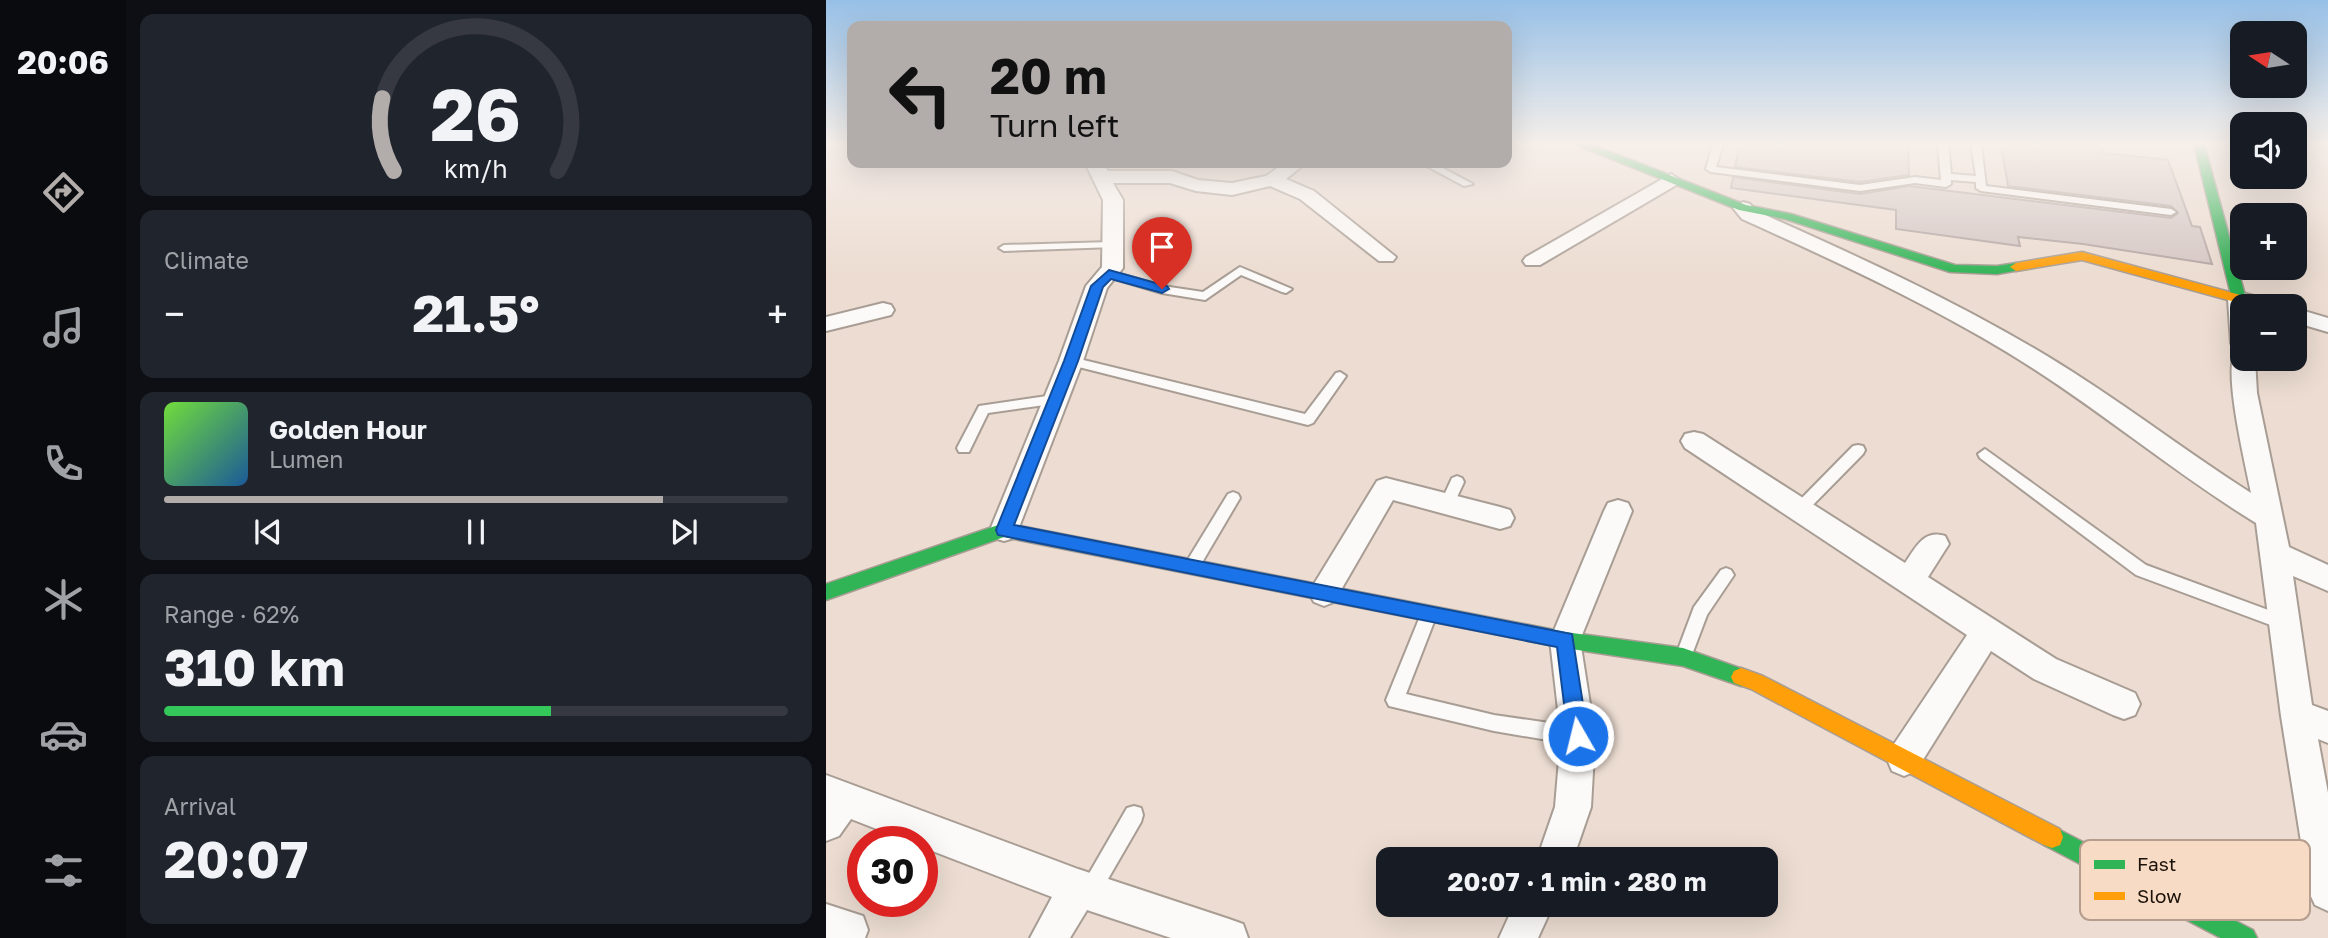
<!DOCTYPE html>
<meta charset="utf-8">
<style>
:root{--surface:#171b24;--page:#20242c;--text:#f1f3f6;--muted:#9ea1a6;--line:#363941;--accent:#b2adab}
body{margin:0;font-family:"Golos Text",sans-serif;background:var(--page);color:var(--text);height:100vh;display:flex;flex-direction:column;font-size:26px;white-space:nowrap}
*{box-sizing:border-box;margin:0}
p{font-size:23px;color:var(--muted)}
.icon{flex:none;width:38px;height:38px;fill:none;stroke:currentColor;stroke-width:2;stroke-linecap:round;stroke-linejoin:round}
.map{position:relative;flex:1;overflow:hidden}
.panel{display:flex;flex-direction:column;gap:14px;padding:14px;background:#0d0f14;width:700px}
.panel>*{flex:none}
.hud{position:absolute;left:21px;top:21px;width:665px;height:147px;border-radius:14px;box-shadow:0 7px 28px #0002;background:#b2adab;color:#111;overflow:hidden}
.needle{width:46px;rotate:282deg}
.tools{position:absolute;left:1404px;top:21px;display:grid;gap:14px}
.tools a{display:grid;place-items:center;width:77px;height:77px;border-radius:14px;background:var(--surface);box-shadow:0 7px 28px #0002;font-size:35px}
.speed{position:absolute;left:21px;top:826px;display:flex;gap:14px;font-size:35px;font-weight:700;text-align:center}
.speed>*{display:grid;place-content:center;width:91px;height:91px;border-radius:50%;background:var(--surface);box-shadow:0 7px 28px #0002;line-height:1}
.speed .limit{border:10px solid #d22;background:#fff;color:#111}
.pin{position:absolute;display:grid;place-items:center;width:60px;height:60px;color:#fff;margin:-72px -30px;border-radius:50% 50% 50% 0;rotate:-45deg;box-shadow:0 0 7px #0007}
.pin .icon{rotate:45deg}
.me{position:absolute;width:77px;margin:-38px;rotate:352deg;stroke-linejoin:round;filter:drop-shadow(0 0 5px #0008)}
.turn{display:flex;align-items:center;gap:24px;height:147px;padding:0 28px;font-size:32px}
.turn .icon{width:91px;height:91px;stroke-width:2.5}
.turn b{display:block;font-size:49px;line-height:60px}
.big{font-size:52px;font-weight:700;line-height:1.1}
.panel .card{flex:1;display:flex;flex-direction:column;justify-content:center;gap:10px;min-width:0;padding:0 24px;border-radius:14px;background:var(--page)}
.panel .dial{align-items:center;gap:0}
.dial svg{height:182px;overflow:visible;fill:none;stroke:var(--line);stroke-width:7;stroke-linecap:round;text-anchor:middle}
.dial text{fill:var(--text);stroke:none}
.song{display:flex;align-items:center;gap:21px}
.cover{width:84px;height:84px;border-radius:10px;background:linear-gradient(135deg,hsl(100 70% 55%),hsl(210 70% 35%))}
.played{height:7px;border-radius:4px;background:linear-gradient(90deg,var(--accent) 80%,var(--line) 80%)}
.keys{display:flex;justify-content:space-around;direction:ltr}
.heat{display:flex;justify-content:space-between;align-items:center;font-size:38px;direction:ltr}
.charge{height:10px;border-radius:5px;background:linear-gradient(90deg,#34c759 62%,var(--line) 0)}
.trip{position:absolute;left:550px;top:847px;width:402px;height:70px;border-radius:14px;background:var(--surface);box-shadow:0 7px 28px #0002;font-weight:700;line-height:70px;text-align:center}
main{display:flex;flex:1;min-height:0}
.dock{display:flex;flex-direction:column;width:126px;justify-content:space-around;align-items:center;background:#090b0e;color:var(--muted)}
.dock .icon{width:49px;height:49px}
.dock .active{color:var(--accent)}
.dock b{font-size:32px;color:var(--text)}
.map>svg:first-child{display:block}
.building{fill:#d4c6c4;stroke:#b2a4a1;stroke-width:2}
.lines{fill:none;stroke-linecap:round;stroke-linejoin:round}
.lane-casing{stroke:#a89d94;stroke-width:4}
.street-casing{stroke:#a89d94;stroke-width:4}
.fast-casing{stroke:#a89d94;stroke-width:3}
.slow-casing{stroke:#a89d94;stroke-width:3}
.lane{fill:#fcfaf8;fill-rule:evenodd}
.street{fill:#fcfaf8;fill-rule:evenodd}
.fast{fill:#30b455;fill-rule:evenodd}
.slow{fill:#ff9f0a;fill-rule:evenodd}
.route{fill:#1a73e8;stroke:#114b97;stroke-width:2}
.key{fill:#f8dbc5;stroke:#b59e8d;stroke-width:2}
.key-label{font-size:19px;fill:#1a1109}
</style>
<main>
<nav class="dock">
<b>20:06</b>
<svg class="icon active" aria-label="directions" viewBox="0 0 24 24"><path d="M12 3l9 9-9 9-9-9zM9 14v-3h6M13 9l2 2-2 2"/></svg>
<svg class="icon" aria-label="music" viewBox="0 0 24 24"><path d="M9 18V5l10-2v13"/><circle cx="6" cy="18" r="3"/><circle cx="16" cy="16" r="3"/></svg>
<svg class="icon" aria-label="phone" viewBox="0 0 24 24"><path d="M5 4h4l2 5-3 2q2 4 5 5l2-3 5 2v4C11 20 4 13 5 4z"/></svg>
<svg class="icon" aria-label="climate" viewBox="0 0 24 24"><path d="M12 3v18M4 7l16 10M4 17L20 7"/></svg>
<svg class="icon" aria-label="car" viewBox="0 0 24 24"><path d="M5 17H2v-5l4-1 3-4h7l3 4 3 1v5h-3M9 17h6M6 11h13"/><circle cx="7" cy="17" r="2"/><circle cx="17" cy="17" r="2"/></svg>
<svg class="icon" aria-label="filters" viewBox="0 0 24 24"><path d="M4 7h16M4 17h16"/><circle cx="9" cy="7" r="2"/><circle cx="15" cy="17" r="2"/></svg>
</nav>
<section class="panel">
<div class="card dial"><svg viewBox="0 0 100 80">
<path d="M14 69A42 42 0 1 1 86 69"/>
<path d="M14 69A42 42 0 0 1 9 37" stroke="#b2adab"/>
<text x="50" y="56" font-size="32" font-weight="700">26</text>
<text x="50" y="72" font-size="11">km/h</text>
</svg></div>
<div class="card"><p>Climate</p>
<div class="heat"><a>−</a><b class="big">21.5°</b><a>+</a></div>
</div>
<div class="card">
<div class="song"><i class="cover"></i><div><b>Golden Hour</b><p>Lumen</p></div></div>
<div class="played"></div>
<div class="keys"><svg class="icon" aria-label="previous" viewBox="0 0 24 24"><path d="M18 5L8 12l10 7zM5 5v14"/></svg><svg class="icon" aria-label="pause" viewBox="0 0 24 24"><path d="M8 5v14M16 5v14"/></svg><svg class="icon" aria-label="next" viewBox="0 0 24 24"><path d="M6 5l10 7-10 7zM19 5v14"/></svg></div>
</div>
<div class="card"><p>Range · 62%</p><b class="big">310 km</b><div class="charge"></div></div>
<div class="card"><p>Arrival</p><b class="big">20:07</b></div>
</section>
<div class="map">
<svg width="1502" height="938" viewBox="0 0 1502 938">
<rect width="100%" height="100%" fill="#ecdcd1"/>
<g class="building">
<polygon points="914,144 1082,144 1083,175 1034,182 909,167"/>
<polygon points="1175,144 1275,144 1278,153 1342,160 1366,226 1374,227 1386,264 1257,244 1192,237 1194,246 1070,229 1070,210 905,188 907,177 1034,194 1083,186 1345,218 1352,213 1345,206 1182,186"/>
</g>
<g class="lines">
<defs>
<g id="lane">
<polygon points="887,144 897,144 890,167 1034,185 1089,177 1115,180 1112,144 1122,144 1125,174 1150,176 1145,144 1155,144 1160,186 1345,209 1350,212 1345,215 1155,191 1150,188 1150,182 1125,180 1125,184 1120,187 1089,183 1034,191 885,172 880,169"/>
<polygon points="595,163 607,163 647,184 638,186"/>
<polygon points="285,242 289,243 289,247 178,251 173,248 178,245"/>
<polygon points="414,267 466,289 460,293 456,292 415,275 379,300 336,293 279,276 277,274 283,271 337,286 377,292"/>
<polygon points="245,357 479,414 510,373 514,372 520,376 487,423 482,425 241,364 239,361 241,358"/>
<polygon points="228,395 235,400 233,403 162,413 143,452 133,452 131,448 153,406"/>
<polygon points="1032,445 1037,446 1039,450 1037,454 978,514 968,514 966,510 968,506 1027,446"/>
<polygon points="1159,449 1320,565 1464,618 1466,623 1464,628 1458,630 1310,575 1154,458 1152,454"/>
<polygon points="631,476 636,478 638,482 626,508 616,508 614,504 626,478"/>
<polygon points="407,492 412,494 414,498 371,571 366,572 361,571 358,566 361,561 402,494"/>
<polygon points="900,568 905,570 908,575 881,615 864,660 858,663 852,660 850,655 868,607 895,570"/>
<polygon points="603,607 609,609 611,614 580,694 668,715 751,727 757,730 760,736 757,742 751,745 668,731 563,706 560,700 595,614 597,609"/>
<polygon points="308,806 315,808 317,815 315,822 271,898 264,901 257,898 254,891 257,884 301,808"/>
</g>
<g id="street">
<polygon points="259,163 277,163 282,171 346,171 372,180 406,183 440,176 459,163 480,163 460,179 488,191 570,257 567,261 553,261 474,199 444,186 406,195 370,191 344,183 287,183 297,200 297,268 281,288 257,361 192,530 188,538 178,541 168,538 164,530 233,361 260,286 276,267 277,200"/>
<polygon points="845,174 854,180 852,184 714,265 700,265 697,261 700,257"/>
<path d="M917 202 924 204 930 211C1029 255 1128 300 1221 356 1291 398 1356 449 1425 493 1420 467 1397 372 1409 353L1416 351V359H1429L1431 393 1463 547 1502 565V591L1467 576 1486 705 1502 711V743L1492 739 1502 793V911L1489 905 1483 892 1455 716 1430 523C1353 476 1284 418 1208 369 1116 310 1016 264 916 219L907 208Z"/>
<polygon points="1413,292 1446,301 1449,306 1416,306 1416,351 1408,348 1405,343 1402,299 1405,294"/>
<polygon points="57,303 65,305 68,310 65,315 0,331 0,317"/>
<polygon points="1468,308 1502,318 1502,332 1468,322"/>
<path d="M868 432 877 434 1079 563C1090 547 1098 529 1119 536L1123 544 1102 577 1230 659 1309 693 1314 704 1309 715 1298 719 1287 715 1208 679 1165 651 1090 771 1078 776 1066 771 1061 759 1066 747 1141 635 859 448 855 441 859 434Z"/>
<polygon points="560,478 674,507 684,510 688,518 684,526 674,529 567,500 508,602 498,606 488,602 483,593 488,584 551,481"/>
<polygon points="792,500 802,503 806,511 754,640 769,736 765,807 747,859 711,859 729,807 735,736 724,640 778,511 782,503"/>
<polygon points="0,775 252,869 403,919 417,924 422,938 345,938 261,910 244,938 204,938 226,897 96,847 96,842 84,842 25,819 13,836 0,841"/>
<polygon points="0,904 37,916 42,930 39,938 0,938"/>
<polygon points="688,905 727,905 712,938 673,938"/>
</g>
<g id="fast">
<polygon points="748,144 764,144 920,205 965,214 1129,265 1171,266 1190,263 1196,267 1194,270 1171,274 1124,272 959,219 913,210"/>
<polygon points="1368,144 1378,144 1420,299 1418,302 1408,302 1406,299"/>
<polygon points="178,523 739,632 857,648 922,671 925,677 922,683 915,686 857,666 739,648 178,537 0,600 0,584"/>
<polygon points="1226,826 1427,930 1431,938 1395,938 1218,845 1215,837 1218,829"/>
</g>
<g id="slow">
<polygon points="1256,252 1418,296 1420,299 1413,303 1256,260 1190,271 1184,267 1190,263"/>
<polygon points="915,668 937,676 1234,829 1237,837 1234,845 1226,848 1218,845 925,689 908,683 905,677 908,671"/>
</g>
</defs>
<use href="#lane" class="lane-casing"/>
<use href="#street" class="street-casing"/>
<use href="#fast" class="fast-casing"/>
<use href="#slow" class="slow-casing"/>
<use href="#lane" class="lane"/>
<use href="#street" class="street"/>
<use href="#fast" class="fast"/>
<use href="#slow" class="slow"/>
</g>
<linearGradient id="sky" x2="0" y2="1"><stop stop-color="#97c0e7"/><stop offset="0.52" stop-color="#f6efea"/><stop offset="1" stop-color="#f6efea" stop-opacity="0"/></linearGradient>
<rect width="1502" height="276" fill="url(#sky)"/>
<polygon class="route" points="283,270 341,286 343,289 336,293 285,279 277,287 252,361 188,525 746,634 762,736 759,743 752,746 745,743 742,736 731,647 172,535 170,530 238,361 265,286"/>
<rect x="1254" y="840" width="230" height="80" rx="10" class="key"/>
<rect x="1268" y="860" width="31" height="9" fill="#30b455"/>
<rect x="1268" y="892" width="31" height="8" fill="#ff9f0a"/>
<g class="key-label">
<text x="1311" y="871">Fast</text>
<text x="1311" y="903">Slow</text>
</g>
</svg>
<div class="tools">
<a><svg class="needle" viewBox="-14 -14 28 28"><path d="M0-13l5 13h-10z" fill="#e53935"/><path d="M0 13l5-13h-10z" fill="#9ea1a6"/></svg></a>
<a><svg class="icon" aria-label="sound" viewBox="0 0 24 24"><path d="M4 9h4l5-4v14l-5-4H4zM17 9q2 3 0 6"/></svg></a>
<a>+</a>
<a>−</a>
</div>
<div class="speed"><div class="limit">30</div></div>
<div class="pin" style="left:336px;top:289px;background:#d93025"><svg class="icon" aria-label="arrive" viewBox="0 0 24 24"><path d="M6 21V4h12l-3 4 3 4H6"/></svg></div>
<svg class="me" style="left:752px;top:736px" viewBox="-20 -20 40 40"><circle r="17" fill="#1a73e8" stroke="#fff" stroke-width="3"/><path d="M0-11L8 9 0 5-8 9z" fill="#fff"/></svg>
<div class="trip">20:07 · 1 min · 280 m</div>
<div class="hud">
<div class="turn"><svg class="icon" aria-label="left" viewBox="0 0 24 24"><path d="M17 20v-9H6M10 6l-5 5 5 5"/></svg><div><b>20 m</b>Turn left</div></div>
</div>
</div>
</main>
